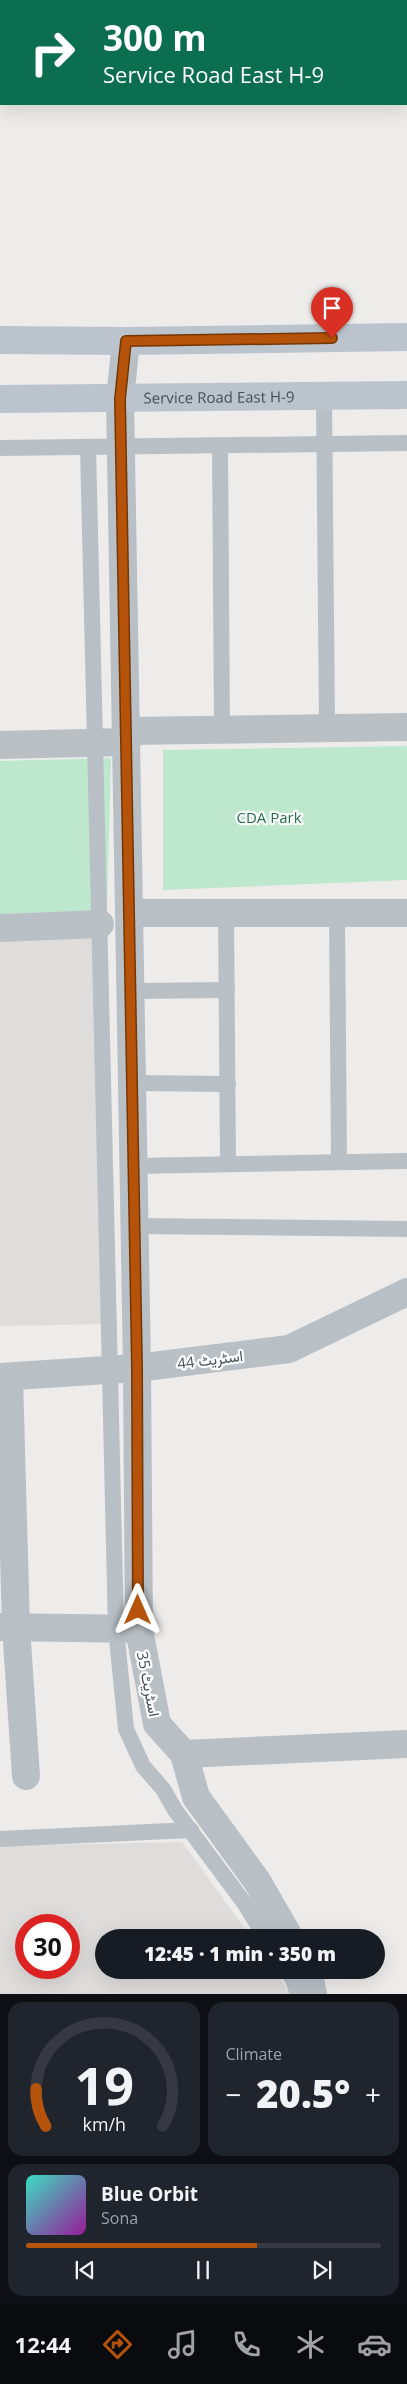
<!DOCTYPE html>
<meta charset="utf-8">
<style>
:root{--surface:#171b24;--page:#20242c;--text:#f1f3f6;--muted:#9ea1a6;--line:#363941;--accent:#b45309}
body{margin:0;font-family:"Open Sans",Vazirmatn,sans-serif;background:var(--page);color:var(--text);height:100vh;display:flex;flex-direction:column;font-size:19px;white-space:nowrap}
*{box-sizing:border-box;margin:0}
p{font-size:16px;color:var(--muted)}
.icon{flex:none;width:28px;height:28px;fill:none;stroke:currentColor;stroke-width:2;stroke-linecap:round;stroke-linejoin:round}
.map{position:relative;height:1994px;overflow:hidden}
.side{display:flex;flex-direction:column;gap:8px;padding:8px;background:#0d0f14;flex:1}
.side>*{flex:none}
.top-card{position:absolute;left:0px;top:0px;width:408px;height:105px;box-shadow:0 5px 20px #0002;background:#0b6e4f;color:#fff;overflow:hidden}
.speed{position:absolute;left:15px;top:1914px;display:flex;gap:10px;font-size:25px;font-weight:700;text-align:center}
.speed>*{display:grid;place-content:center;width:65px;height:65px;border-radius:50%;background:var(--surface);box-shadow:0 5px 20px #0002;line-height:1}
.speed .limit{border:8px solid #d22;background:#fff;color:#111}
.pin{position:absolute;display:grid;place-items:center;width:42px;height:42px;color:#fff;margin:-51px -21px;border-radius:50% 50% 50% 0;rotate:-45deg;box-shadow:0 0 5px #0007}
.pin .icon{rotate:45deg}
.me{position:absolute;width:55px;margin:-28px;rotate:0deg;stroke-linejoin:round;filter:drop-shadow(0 0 4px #0008)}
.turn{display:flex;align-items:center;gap:18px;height:105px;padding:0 20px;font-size:22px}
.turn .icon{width:65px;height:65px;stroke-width:2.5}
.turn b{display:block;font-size:35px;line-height:42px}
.big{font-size:38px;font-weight:800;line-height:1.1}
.side .widget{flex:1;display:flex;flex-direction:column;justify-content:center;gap:8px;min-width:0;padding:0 18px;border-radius:15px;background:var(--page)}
.side .dial{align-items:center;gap:0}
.dial svg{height:130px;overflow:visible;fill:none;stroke:var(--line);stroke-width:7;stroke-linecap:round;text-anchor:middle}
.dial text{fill:var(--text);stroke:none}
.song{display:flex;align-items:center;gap:15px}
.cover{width:60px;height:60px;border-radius:8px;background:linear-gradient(135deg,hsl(170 70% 55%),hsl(300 70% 35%))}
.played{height:5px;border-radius:2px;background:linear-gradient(90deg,var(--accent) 65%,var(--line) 65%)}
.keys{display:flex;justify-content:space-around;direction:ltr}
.heat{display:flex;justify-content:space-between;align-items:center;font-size:28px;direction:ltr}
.side .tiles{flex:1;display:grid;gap:8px;grid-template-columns:1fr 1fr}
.widget:last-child{grid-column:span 2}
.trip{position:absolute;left:95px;top:1929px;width:290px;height:50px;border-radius:25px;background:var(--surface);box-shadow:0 5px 20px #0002;font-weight:800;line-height:50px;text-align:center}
.menu{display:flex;height:80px;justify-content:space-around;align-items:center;background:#090b0e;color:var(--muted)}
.menu .icon{width:35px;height:35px}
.menu .current{color:var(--accent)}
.menu b{font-size:22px;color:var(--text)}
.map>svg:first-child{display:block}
.education{fill:#dfdcdc;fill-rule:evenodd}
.green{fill:#bde8cd}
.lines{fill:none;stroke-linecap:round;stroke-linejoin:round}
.lane{stroke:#b8c0c6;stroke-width:16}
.street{stroke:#b8c0c6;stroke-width:28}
.secondary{stroke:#bbc4cd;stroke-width:28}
.route-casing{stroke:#753606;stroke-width:12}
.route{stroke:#b45309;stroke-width:9}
.labels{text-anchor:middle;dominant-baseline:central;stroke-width:4.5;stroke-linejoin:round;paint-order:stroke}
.street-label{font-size:15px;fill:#464f56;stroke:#fff}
.park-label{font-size:15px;fill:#206e46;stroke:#fff}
</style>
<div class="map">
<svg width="407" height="1994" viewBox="0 0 407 1994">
<rect width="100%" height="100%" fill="#eeebeb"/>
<g class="education">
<polygon points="98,934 105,1324 0,1326 0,936"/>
<path d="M182 1842 251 1937 104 1938V1970H275L290 1994H0V1846ZM26 1925H69V1968H26Z"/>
</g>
<g class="green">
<polygon points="407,746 407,880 163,890 163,750"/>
<polygon points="111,758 107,910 0,914 0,761"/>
</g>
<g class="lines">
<g class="lane">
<polyline points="406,31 407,31"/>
<polyline points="0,41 1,41"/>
<polyline points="324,396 327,728"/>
<polyline points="220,446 222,729"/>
<polyline points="88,447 116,1629 126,1729 143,1766 163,1789 175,1810 245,1904 266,1938"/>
<polyline points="0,448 407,443"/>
<polyline points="226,913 228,1164"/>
<polyline points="337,913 339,1162"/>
<polyline points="131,991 227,990"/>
<polyline points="132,1083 228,1084"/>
<polyline points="134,1166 407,1161"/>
<polyline points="134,1226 407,1229"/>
<polyline points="0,1839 191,1830"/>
<polyline points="287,1970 293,1980 298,1994"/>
</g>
<g class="street">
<polyline points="126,341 120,399 137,1368 139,1629 157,1724 184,1754 196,1797 257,1881 290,1938"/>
<polyline points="126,731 407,727"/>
<polyline points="0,745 127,742"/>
<polyline points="129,913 407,913"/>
<polyline points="0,928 100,924"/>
<polyline points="0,1377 137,1368 289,1349 407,1292"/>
<polyline points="9,1377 16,1627 26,1776"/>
<polyline points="0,1627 139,1629"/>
<polyline points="184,1754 407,1744"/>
<polyline points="308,1970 313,1994"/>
</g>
<g class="secondary">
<polyline points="0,340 126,341 407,337"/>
<path id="s1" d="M0 399 407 395"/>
</g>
</g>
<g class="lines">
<defs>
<polyline id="route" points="138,1610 137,1368 120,399 126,341 332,338"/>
</defs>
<use href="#route" class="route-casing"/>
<use href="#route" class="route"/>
</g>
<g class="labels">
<g class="street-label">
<text stroke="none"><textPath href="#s1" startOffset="219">Service Road East H-9</textPath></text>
<text transform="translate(210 1359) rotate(-7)">اسٹریٹ 44</text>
<text transform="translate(149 1684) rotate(79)">اسٹریٹ 35</text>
</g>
<g class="park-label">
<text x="269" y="817">CDA Park</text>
</g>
</g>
</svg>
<div class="speed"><div class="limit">30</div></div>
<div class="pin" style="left:332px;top:338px;background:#d93025"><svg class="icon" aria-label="arrive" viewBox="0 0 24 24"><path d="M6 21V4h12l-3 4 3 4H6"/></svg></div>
<svg class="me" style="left:138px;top:1610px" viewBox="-20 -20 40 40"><path d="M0-17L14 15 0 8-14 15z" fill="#b45309" stroke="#fff" stroke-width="4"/></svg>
<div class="trip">12:45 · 1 min · 350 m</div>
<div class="top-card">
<div class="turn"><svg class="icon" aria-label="right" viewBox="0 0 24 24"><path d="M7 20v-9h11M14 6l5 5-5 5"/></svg><div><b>300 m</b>Service Road East H-9</div></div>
</div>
</div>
<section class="side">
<div class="tiles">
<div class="widget dial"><svg viewBox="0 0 100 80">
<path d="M14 69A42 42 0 1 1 86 69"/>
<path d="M14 69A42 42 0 0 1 8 46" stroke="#b45309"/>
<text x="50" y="56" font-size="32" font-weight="700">19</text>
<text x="50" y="72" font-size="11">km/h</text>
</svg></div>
<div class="widget"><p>Climate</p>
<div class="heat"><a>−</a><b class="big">20.5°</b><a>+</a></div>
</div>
<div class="widget">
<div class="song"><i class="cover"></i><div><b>Blue Orbit</b><p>Sona</p></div></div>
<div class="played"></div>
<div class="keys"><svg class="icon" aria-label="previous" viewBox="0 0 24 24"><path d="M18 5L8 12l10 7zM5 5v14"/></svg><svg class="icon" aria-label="pause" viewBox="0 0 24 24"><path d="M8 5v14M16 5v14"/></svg><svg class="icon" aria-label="next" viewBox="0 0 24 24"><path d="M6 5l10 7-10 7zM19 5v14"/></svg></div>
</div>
</div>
</section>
<nav class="menu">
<b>12:44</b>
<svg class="icon current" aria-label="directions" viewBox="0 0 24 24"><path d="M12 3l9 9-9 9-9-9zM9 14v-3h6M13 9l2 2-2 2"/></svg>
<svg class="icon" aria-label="music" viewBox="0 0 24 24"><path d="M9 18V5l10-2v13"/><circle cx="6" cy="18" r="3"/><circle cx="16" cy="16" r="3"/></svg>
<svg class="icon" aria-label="phone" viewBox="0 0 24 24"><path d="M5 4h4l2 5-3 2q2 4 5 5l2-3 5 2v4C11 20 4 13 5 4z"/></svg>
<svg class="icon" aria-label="climate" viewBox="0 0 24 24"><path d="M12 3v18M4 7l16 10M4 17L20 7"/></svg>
<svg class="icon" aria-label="car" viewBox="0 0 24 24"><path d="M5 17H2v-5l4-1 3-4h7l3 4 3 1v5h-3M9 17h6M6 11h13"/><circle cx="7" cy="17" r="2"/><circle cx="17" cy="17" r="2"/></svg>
</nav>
